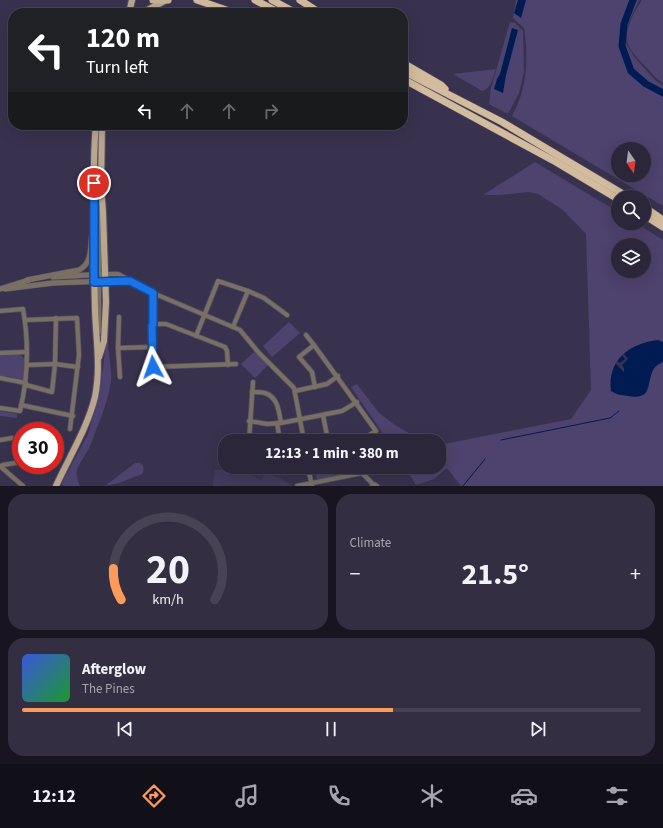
<!DOCTYPE html>
<meta charset="utf-8">
<style>
:root{--surface:#2b263a;--page:#332e42;--text:#f1f3f6;--muted:#a6a5af;--line:#474354;--accent:#ff9b5a}
body{margin:0;font-family:"Source Sans 3",sans-serif;background:var(--page);color:var(--text);height:100vh;display:flex;flex-direction:column;font-size:15px;white-space:nowrap}
*{box-sizing:border-box;margin:0}
p{font-size:13px;color:var(--muted)}
.icon{flex:none;width:22px;height:22px;fill:none;stroke:currentColor;stroke-width:2;stroke-linecap:round;stroke-linejoin:round}
.map{position:relative;height:486px;overflow:hidden}
.details{display:flex;flex-direction:column;gap:8px;padding:8px;background:#181520;flex:1}
.details>*{flex:none}
.top-card{position:absolute;left:8px;top:8px;width:400px;height:122px;border-radius:16px;box-shadow:0 4px 16px #0002,0 0 0 1px var(--line);background:#202124;color:#fff;overflow:hidden}
.needle{width:26px;rotate:166deg}
.fabs{position:absolute;left:611px;top:142px;display:grid;gap:8px}
.fabs a{display:grid;place-items:center;width:40px;height:40px;border-radius:50%;background:var(--surface);box-shadow:0 4px 16px #0002,0 0 0 1px var(--line);font-size:20px}
.speed{position:absolute;left:12px;top:422px;display:flex;gap:8px;font-size:20px;font-weight:700;text-align:center}
.speed>*{display:grid;place-content:center;width:52px;height:52px;border-radius:50%;background:var(--surface);box-shadow:0 4px 16px #0002,0 0 0 1px var(--line);line-height:1}
.speed .limit{border:6px solid #d22;background:#fff;color:#111}
.pin{position:absolute;display:grid;place-items:center;width:34px;height:34px;color:#fff;margin:-17px;border:2px solid #fff;border-radius:50%;box-shadow:0 1px 4px #0007}
.me{position:absolute;width:44px;margin:-22px;rotate:356deg;stroke-linejoin:round;filter:drop-shadow(0 0 3px #0008)}
.turn{display:flex;align-items:center;gap:14px;height:84px;padding:0 12px;font-size:18px}
.turn .icon{width:52px;height:52px;stroke-width:2.5}
.turn b{display:block;font-size:28px;line-height:34px}
.lanes{display:flex;align-items:center;height:38px;padding:0 12px;background:#0003;justify-content:center;gap:20px;direction:ltr}
.lanes .off{opacity:.35}
.big{font-size:30px;font-weight:700;line-height:1.1}
.details .tile{flex:1;display:flex;flex-direction:column;justify-content:center;gap:6px;min-width:0;padding:0 14px;border-radius:16px;background:var(--page)}
.details .dial{align-items:center;gap:0}
.dial svg{height:104px;overflow:visible;fill:none;stroke:var(--line);stroke-width:7;stroke-linecap:round;text-anchor:middle}
.dial text{fill:var(--text);stroke:none}
.song{display:flex;align-items:center;gap:12px}
.cover{width:48px;height:48px;border-radius:6px;background:linear-gradient(135deg,hsl(230 70% 55%),hsl(130 70% 35%))}
.played{height:4px;border-radius:2px;background:linear-gradient(90deg,var(--accent) 60%,var(--line) 60%)}
.keys{display:flex;justify-content:space-around;direction:ltr}
.heat{display:flex;justify-content:space-between;align-items:center;font-size:22px;direction:ltr}
.details .tiles{flex:1;display:grid;gap:8px;grid-template-columns:1fr 1fr}
.tile:last-child{grid-column:span 2}
.trip{position:absolute;left:218px;top:434px;width:228px;height:40px;border-radius:16px;background:var(--surface);box-shadow:0 4px 16px #0002,0 0 0 1px var(--line);font-weight:700;line-height:40px;text-align:center}
.dock{display:flex;height:64px;justify-content:space-around;align-items:center;background:#110f17;color:var(--muted)}
.dock .icon{width:28px;height:28px}
.dock .current{color:var(--accent)}
.dock b{font-size:18px;color:var(--text)}
.map>svg:first-child{display:block}
.built{fill:#433a5c}
.green{fill:#4e426e;fill-rule:evenodd}
.water{fill:#001b52}
.pier{fill:#39324e}
.lines{fill:none;stroke-linecap:round;stroke-linejoin:round}
.stream{stroke:#001b52;stroke-width:1}
.river{stroke:#001b52;stroke-width:7}
.minor-casing{stroke:#57516a;stroke-width:5.5}
.tertiary-casing{stroke:#57516a;stroke-width:6}
.primary-casing{stroke:#57516a;stroke-width:8}
.trunk-casing{stroke:#57516a;stroke-width:8}
.motorway-casing{stroke:#57516a;stroke-width:8}
.minor{stroke:#797063;stroke-width:4}
.tertiary{stroke:#797063;stroke-width:5}
.primary{stroke:#b9a78d;stroke-width:6}
.trunk{stroke:#c6b295;stroke-width:7}
.motorway{stroke:#d3bc9d;stroke-width:7}
.route-casing{stroke:#114b97;stroke-width:10}
.route{stroke:#1a73e8;stroke-width:7}
</style>
<div class="map">
<svg width="663" height="486" viewBox="0 0 663 486">
<rect width="100%" height="100%" fill="#39324e"/>
<polygon class="built" points="215,470 240,470 261,480 267,472 292,485 292,486 213,486"/>
<g class="green">
<path d="M516 0H639L626 28V44L635 58 656 81 663 85V206L512 116C527 90 529 58 524 28L513 18ZM618 149H644V175H618Z"/>
<path d="M642 0H663V83C656 79 651 72 645 66 639 60 630 51 628 44 623 30 635 11 642 0Z"/>
<polygon points="510,22 515,23 523,31 524,72 519,93 508,114 489,104 491,88"/>
<path d="M496 69C493 77 491 89 482 91L453 74Z"/>
<path d="M535 162 618 212V223H636L663 240V486H461L447 468 434 479 416 485 405 467H439V459H442L446 465 439 445 571 419 591 390 586 234 563 210 538 194 528 192 500 195H483ZM618 245H644V271H618Z"/>
<polygon points="289,322 300,333 272,357 263,346"/>
<path d="M107 336C108 349 112 370 111 382 108 400 101 419 94 435 92 442 89 449 85 455 78 467 73 471 80 486H63L62 484 64 479 88 434 99 398Z"/>
<polygon points="255,351 268,365 255,378 241,364"/>
<path d="M19 354C28 358 25 371 25 379L22 380 6 376 5 378 0 377V355Z"/>
<polygon points="357,384 379,413 395,425 423,441 388,441 351,387"/>
<polygon points="0,411 17,414 17,418 0,416"/>
<path d="M135 463H140C144 466 145 469 142 474L119 483 105 486Z"/>
<polygon points="318,467 380,467 317,480 314,468"/>
</g>
<g class="water">
<polygon points="518,0 526,0 521,18 514,13"/>
<polygon points="512,28 518,30 506,75 503,93 494,89 497,79 500,74"/>
<path d="M658 340 663 342V362C659 364 655 366 653 370 646 385 653 400 628 396 621 395 617 395 611 391 607 360 630 343 658 340Z"/>
</g>
<polygon class="pier" points="624,354 628,359 622,365 624,368 624,372 615,363 617,361 620,363 625,359 622,355"/>
<g class="lines">
<g class="stream">
<polyline points="501,440 605,419 610,418 619,411"/>
<polyline points="463,486 485,459"/>
</g>
<polyline class="river" points="633,0 624,24 622,46 631,71 646,84 663,93"/>
<defs>
<g id="minor">
<polyline points="106,274 118,274 153,293 240,330 259,353 294,388 304,441"/>
<polyline points="106,281 127,281"/>
<polyline points="248,291 264,298 287,315"/>
<path d="M0 311 23 309C29 343 28 378 20 411L0 408"/>
<polyline points="119,317 118,348 120,377"/>
<polyline points="56,318 55,364 78,367"/>
<polyline points="25,320 77,318 79,355 70,429"/>
<polyline points="153,324 166,324 225,347 227,351 228,365"/>
<polyline points="99,332 99,284 101,279"/>
<polyline points="306,335 314,345"/>
<polyline points="196,336 218,281 248,291 233,327"/>
<polyline points="118,348 152,347"/>
<polyline points="0,353 26,352"/>
<polyline points="153,367 236,364"/>
<polyline points="153,375 152,326 153,324 153,293"/>
<polyline points="0,378 26,383"/>
<polyline points="26,385 52,392 55,364 27,365"/>
<polyline points="315,387 312,372 299,357 314,345 376,431 366,437 342,441"/>
<polyline points="295,391 327,384 338,376"/>
<path d="M252 392C256 392 261 392 265 393 278 397 279 412 281 423"/>
<polyline points="21,405 73,416"/>
<polyline points="323,415 328,441"/>
<polyline points="249,421 267,424 281,423 342,411 357,402"/>
<polyline points="277,423 280,441"/>
<polyline points="0,440 12,438"/>
<polyline points="249,441 253,382"/>
<polyline points="0,466 23,486"/>
<polyline points="1,467 3,465 21,462"/>
<polyline points="250,467 302,468 308,467"/>
<polyline points="308,467 312,486"/>
<polyline points="297,486 362,473 371,482"/>
<polyline points="372,486 374,484 377,486"/>
</g>
<g id="tertiary">
<polyline points="53,277 106,274"/>
<polyline points="99,277 100,211"/>
<path d="M27 280 79 270C93 263 90 246 92 233"/>
<polyline points="0,289 29,280"/>
<polyline points="5,289 53,283 106,281"/>
</g>
<g id="primary">
<polyline points="129,13 132,0"/>
<polyline points="142,13 166,0"/>
<polyline points="99,357 104,341 106,302 103,212 101,186 102,125"/>
<path d="M56 486C69 457 87 429 95 397 101 367 96 340 95 310 94 277 94 243 94 210 94 182 93 153 96 125"/>
</g>
<polyline id="trunk" points="153,0 168,0"/>
<g id="motorway">
<polyline points="197,0 235,13"/>
<polyline points="255,0 280,13"/>
<polyline points="272,0 296,13"/>
<polyline points="300,0 320,13"/>
<polyline points="403,63 441,85 445,89"/>
<polyline points="403,71 502,122 628,197"/>
<polyline points="403,79 556,162 618,199"/>
<polyline points="644,207 663,220"/>
<polyline points="644,215 663,227"/>
</g>
</defs>
<use href="#minor" class="minor-casing"/>
<use href="#tertiary" class="tertiary-casing"/>
<use href="#primary" class="primary-casing"/>
<use href="#trunk" class="trunk-casing"/>
<use href="#motorway" class="motorway-casing"/>
<use href="#minor" class="minor"/>
<use href="#tertiary" class="tertiary"/>
<use href="#primary" class="primary"/>
<use href="#trunk" class="trunk"/>
<use href="#motorway" class="motorway"/>
</g>
<g class="lines">
<defs>
<polyline id="route" points="94,183 94,282 130,281 153,293 153,324 152,326 153,367"/>
</defs>
<use href="#route" class="route-casing"/>
<use href="#route" class="route"/>
</g>
</svg>
<div class="fabs">
<a><svg class="needle" viewBox="-14 -14 28 28"><path d="M0-13l5 13h-10z" fill="#e53935"/><path d="M0 13l5-13h-10z" fill="#a6a5af"/></svg></a>
<a><svg class="icon" aria-label="search" viewBox="0 0 24 24"><circle cx="10" cy="10" r="6"/><path d="M15 15l6 6"/></svg></a>
<a><svg class="icon" aria-label="layers" viewBox="0 0 24 24"><path d="M12 4l9 5-9 5-9-5zM3 14l9 5 9-5"/></svg></a>
</div>
<div class="speed"><div class="limit">30</div></div>
<div class="pin" style="left:94px;top:183px;background:#d93025"><svg class="icon" aria-label="arrive" viewBox="0 0 24 24"><path d="M6 21V4h12l-3 4 3 4H6"/></svg></div>
<svg class="me" style="left:153px;top:367px" viewBox="-20 -20 40 40"><path d="M0-17L14 15 0 8-14 15z" fill="#1a73e8" stroke="#fff" stroke-width="4"/></svg>
<div class="trip">12:13 · 1 min · 380 m</div>
<div class="top-card">
<div class="turn"><svg class="icon" aria-label="left" viewBox="0 0 24 24"><path d="M17 20v-9H6M10 6l-5 5 5 5"/></svg><div><b>120 m</b>Turn left</div></div>
<div class="lanes"><svg class="icon" aria-label="left" viewBox="0 0 24 24"><path d="M17 20v-9H6M10 6l-5 5 5 5"/></svg><svg class="icon off" aria-label="ahead" viewBox="0 0 24 24"><path d="M12 20V5M6 11l6-6 6 6"/></svg><svg class="icon off" aria-label="ahead" viewBox="0 0 24 24"><path d="M12 20V5M6 11l6-6 6 6"/></svg><svg class="icon off" aria-label="right" viewBox="0 0 24 24"><path d="M7 20v-9h11M14 6l5 5-5 5"/></svg></div>
</div>
</div>
<section class="details">
<div class="tiles">
<div class="tile dial"><svg viewBox="0 0 100 80">
<path d="M14 69A42 42 0 1 1 86 69"/>
<path d="M14 69A42 42 0 0 1 8 45" stroke="#ff9b5a"/>
<text x="50" y="56" font-size="32" font-weight="700">20</text>
<text x="50" y="72" font-size="11">km/h</text>
</svg></div>
<div class="tile"><p>Climate</p>
<div class="heat"><a>−</a><b class="big">21.5°</b><a>+</a></div>
</div>
<div class="tile">
<div class="song"><i class="cover"></i><div><b>Afterglow</b><p>The Pines</p></div></div>
<div class="played"></div>
<div class="keys"><svg class="icon" aria-label="previous" viewBox="0 0 24 24"><path d="M18 5L8 12l10 7zM5 5v14"/></svg><svg class="icon" aria-label="pause" viewBox="0 0 24 24"><path d="M8 5v14M16 5v14"/></svg><svg class="icon" aria-label="next" viewBox="0 0 24 24"><path d="M6 5l10 7-10 7zM19 5v14"/></svg></div>
</div>
</div>
</section>
<nav class="dock">
<b>12:12</b>
<svg class="icon current" aria-label="directions" viewBox="0 0 24 24"><path d="M12 3l9 9-9 9-9-9zM9 14v-3h6M13 9l2 2-2 2"/></svg>
<svg class="icon" aria-label="music" viewBox="0 0 24 24"><path d="M9 18V5l10-2v13"/><circle cx="6" cy="18" r="3"/><circle cx="16" cy="16" r="3"/></svg>
<svg class="icon" aria-label="phone" viewBox="0 0 24 24"><path d="M5 4h4l2 5-3 2q2 4 5 5l2-3 5 2v4C11 20 4 13 5 4z"/></svg>
<svg class="icon" aria-label="climate" viewBox="0 0 24 24"><path d="M12 3v18M4 7l16 10M4 17L20 7"/></svg>
<svg class="icon" aria-label="car" viewBox="0 0 24 24"><path d="M5 17H2v-5l4-1 3-4h7l3 4 3 1v5h-3M9 17h6M6 11h13"/><circle cx="7" cy="17" r="2"/><circle cx="17" cy="17" r="2"/></svg>
<svg class="icon" aria-label="filters" viewBox="0 0 24 24"><path d="M4 7h16M4 17h16"/><circle cx="9" cy="7" r="2"/><circle cx="15" cy="17" r="2"/></svg>
</nav>
